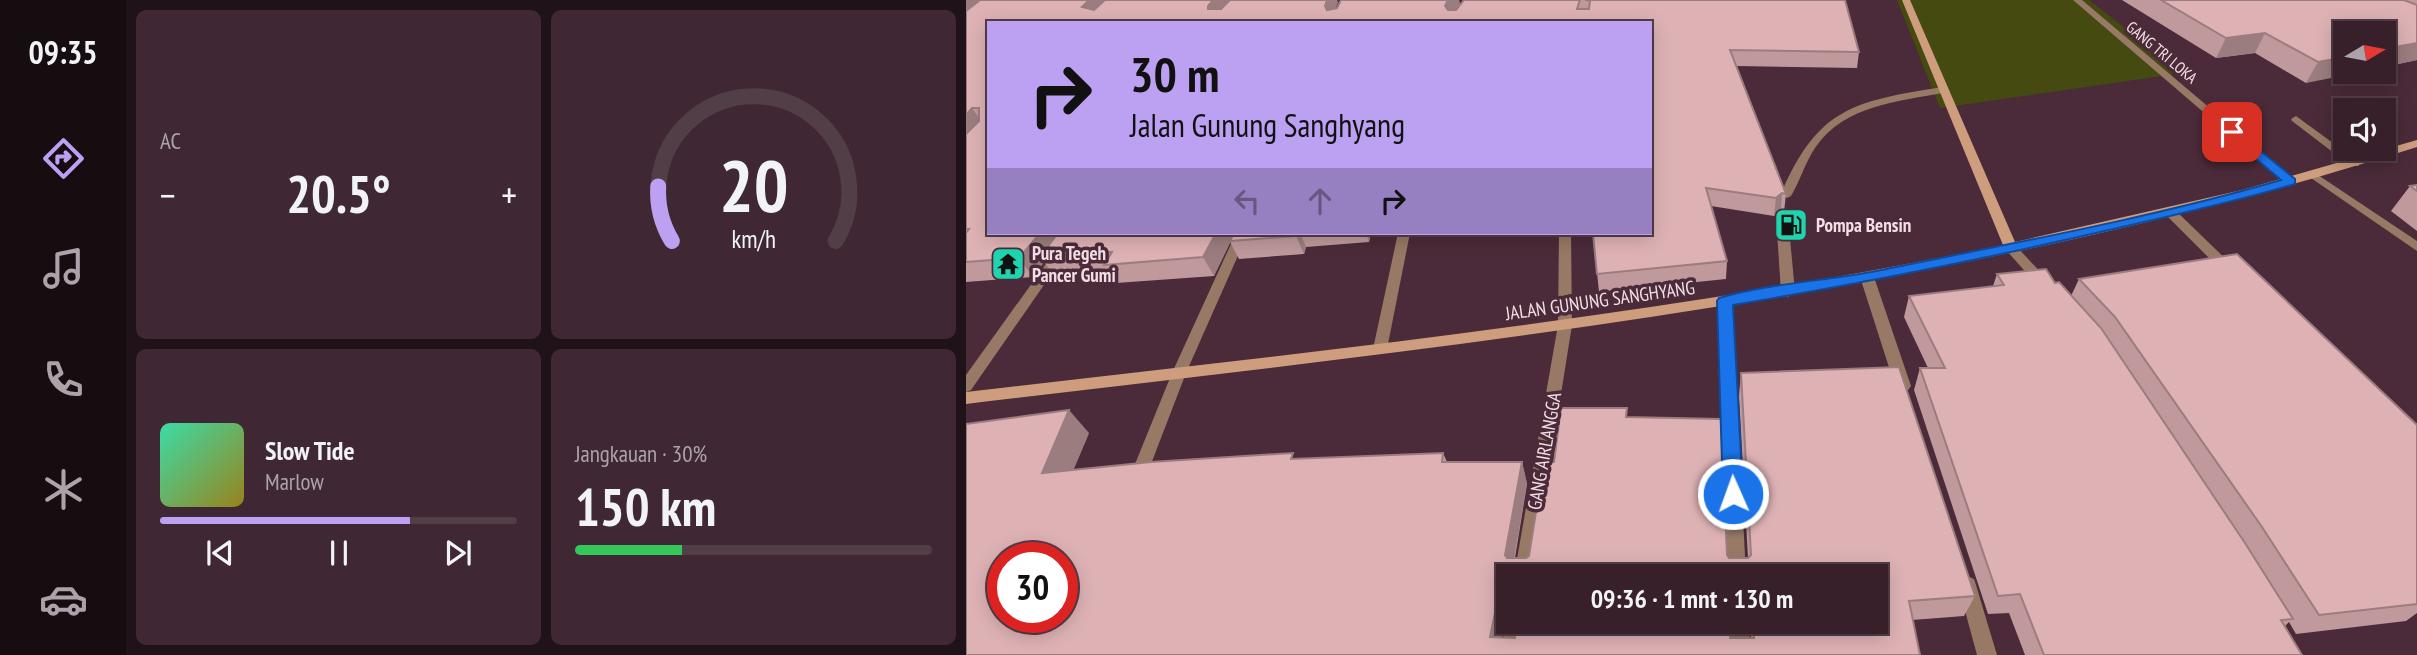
<!DOCTYPE html>
<html lang="id">
<meta charset="utf-8">
<style>
:root{--surface:#38202b;--page:#3f2833;--text:#f1f3f6;--muted:#aba3a9;--line:#523e47;--accent:#bca0f2}
body{margin:0;font-family:"PT Sans Narrow",sans-serif;background:var(--page);color:var(--text);height:100vh;display:flex;flex-direction:column;font-size:26px;white-space:nowrap}
*{box-sizing:border-box;margin:0}
p{font-size:23px;color:var(--muted)}
.icon{flex:none;width:38px;height:38px;fill:none;stroke:currentColor;stroke-width:2;stroke-linecap:round;stroke-linejoin:round}
.map{position:relative;flex:1;overflow:hidden}
.drawer{display:flex;flex-direction:column;gap:10px;padding:10px;background:#1f1218;width:840px}
.drawer>*{flex:none}
.hud{position:absolute;left:21px;top:21px;width:665px;height:214px;border-radius:0px;box-shadow:0 4px 18px #0003,0 0 0 2px var(--line);background:#bca0f2;color:#111;overflow:hidden}
.needle{width:46px;rotate:80deg}
.tools{position:absolute;left:1367px;top:21px;display:grid;gap:14px}
.tools a{display:grid;place-items:center;width:63px;height:63px;border-radius:0px;background:var(--surface);box-shadow:0 4px 18px #0003,0 0 0 2px var(--line);font-size:35px}
.speed{position:absolute;left:21px;top:542px;display:flex;gap:14px;font-size:35px;font-weight:700;text-align:center}
.speed>*{display:grid;place-content:center;width:91px;height:91px;border-radius:50%;background:var(--surface);box-shadow:0 4px 18px #0003,0 0 0 2px var(--line);line-height:1}
.speed .limit{border:10px solid #d22;background:#fff;color:#111}
.pin{position:absolute;display:grid;place-items:center;width:60px;height:60px;color:#fff;margin:-30px;border-radius:14px;box-shadow:0 4px 10px #0006}
.me{position:absolute;width:77px;margin:-38px;rotate:358deg;stroke-linejoin:round;filter:drop-shadow(0 0 5px #0008)}
.turn{display:flex;align-items:center;gap:24px;height:147px;padding:0 28px;font-size:32px}
.turn .icon{width:91px;height:91px;stroke-width:2.5}
.turn b{display:block;font-size:49px;line-height:60px}
.lanes{display:flex;align-items:center;height:66px;padding:0 28px;background:#0003;justify-content:center;gap:35px;direction:ltr}
.lanes .off{opacity:.35}
.big{font-size:52px;font-weight:700;line-height:1.1}
.drawer .card{flex:1;display:flex;flex-direction:column;justify-content:center;gap:10px;min-width:0;padding:0 24px;border-radius:10px;background:var(--page)}
.drawer .dial{align-items:center;gap:0}
.dial svg{height:182px;overflow:visible;fill:none;stroke:var(--line);stroke-width:7;stroke-linecap:round;text-anchor:middle}
.dial text{fill:var(--text);stroke:none}
.song{display:flex;align-items:center;gap:21px}
.cover{width:84px;height:84px;border-radius:10px;background:linear-gradient(135deg,hsl(160 70% 55%),hsl(50 70% 35%))}
.played{height:7px;border-radius:4px;background:linear-gradient(90deg,var(--accent) 70%,var(--line) 70%)}
.keys{display:flex;justify-content:space-around;direction:ltr}
.heat{display:flex;justify-content:space-between;align-items:center;font-size:38px;direction:ltr}
.charge{height:10px;border-radius:5px;background:linear-gradient(90deg,#34c759 30%,var(--line) 0)}
.drawer .tiles{flex:1;display:grid;gap:10px;grid-template-columns:repeat(2,1fr)}
.trip{position:absolute;left:530px;top:564px;width:392px;height:70px;border-radius:0px;background:var(--surface);box-shadow:0 4px 18px #0003,0 0 0 2px var(--line);font-weight:700;line-height:70px;text-align:center}
main{display:flex;flex:1;min-height:0}
.tab-bar{display:flex;flex-direction:column;width:126px;justify-content:space-around;align-items:center;background:#160d11;color:var(--muted)}
.tab-bar .icon{width:49px;height:49px}
.tab-bar .on{color:var(--accent)}
.tab-bar b{font-size:32px;color:var(--text)}
.map>svg:first-child{display:block}
.green{fill:#454a10}
.lines{fill:none;stroke-linecap:round;stroke-linejoin:round}
.lane{fill:#977965;fill-rule:evenodd}
.street{fill:#977965;fill-rule:evenodd}
.secondary{fill:#cd9d7e;fill-rule:evenodd}
.wall{fill:#bf999c;fill-rule:evenodd}
.shaded-wall{fill:#9b7d7f}
.building{fill:#deb2b5;stroke:#9b7d7f;stroke-width:2;fill-rule:evenodd}
.route{fill:#1a73e8;stroke:#114b97;stroke-width:2}
.labels{text-anchor:middle;dominant-baseline:central;stroke-width:7;stroke-linejoin:round;paint-order:stroke}
.far-street-label{font-size:16px;fill:#f3dee5;stroke:#4b2b39}
.poi-label{font-size:19px;font-weight:bold;fill:#f3dee5;stroke:#4b2b39;text-anchor:start}
.street-label{font-size:19px;fill:#f3dee5;stroke:#4b2b39}
</style>
<main>
<nav class="tab-bar">
<b>09:35</b>
<svg class="icon on" aria-label="directions" viewBox="0 0 24 24"><path d="M12 3l9 9-9 9-9-9zM9 14v-3h6M13 9l2 2-2 2"/></svg>
<svg class="icon" aria-label="music" viewBox="0 0 24 24"><path d="M9 18V5l10-2v13"/><circle cx="6" cy="18" r="3"/><circle cx="16" cy="16" r="3"/></svg>
<svg class="icon" aria-label="phone" viewBox="0 0 24 24"><path d="M5 4h4l2 5-3 2q2 4 5 5l2-3 5 2v4C11 20 4 13 5 4z"/></svg>
<svg class="icon" aria-label="climate" viewBox="0 0 24 24"><path d="M12 3v18M4 7l16 10M4 17L20 7"/></svg>
<svg class="icon" aria-label="car" viewBox="0 0 24 24"><path d="M5 17H2v-5l4-1 3-4h7l3 4 3 1v5h-3M9 17h6M6 11h13"/><circle cx="7" cy="17" r="2"/><circle cx="17" cy="17" r="2"/></svg>
</nav>
<section class="drawer">
<div class="tiles">
<div class="card"><p>AC</p>
<div class="heat"><a>−</a><b class="big">20.5°</b><a>+</a></div>
</div>
<div class="card dial"><svg viewBox="0 0 100 80">
<path d="M14 69A42 42 0 1 1 86 69"/>
<path d="M14 69A42 42 0 0 1 8 45" stroke="#bca0f2"/>
<text x="50" y="56" font-size="32" font-weight="700">20</text>
<text x="50" y="72" font-size="11">km/h</text>
</svg></div>
<div class="card">
<div class="song"><i class="cover"></i><div><b>Slow Tide</b><p>Marlow</p></div></div>
<div class="played"></div>
<div class="keys"><svg class="icon" aria-label="previous" viewBox="0 0 24 24"><path d="M18 5L8 12l10 7zM5 5v14"/></svg><svg class="icon" aria-label="pause" viewBox="0 0 24 24"><path d="M8 5v14M16 5v14"/></svg><svg class="icon" aria-label="next" viewBox="0 0 24 24"><path d="M6 5l10 7-10 7zM19 5v14"/></svg></div>
</div>
<div class="card"><p>Jangkauan · 30%</p><b class="big">150 km</b><div class="charge"></div></div>
</div>
</section>
<div class="map">
<svg width="1451" height="655" viewBox="0 0 1451 655">
<rect width="100%" height="100%" fill="#4b2b39"/>
<polygon class="green" points="931,0 1123,0 1217,73 974,108"/>
<g class="lines">
<g class="lane">
<path d="M977 87 982 90 981 92C933 102 879 104 849 148 839 163 834 181 825 196L821 198 815 194C852 107 889 101 977 87Z"/>
<polygon points="1349,173 1451,241 1451,251 1345,178 1343,176"/>
<polygon points="816,213 822,217 829,292 822,297 815,292 810,217"/>
<polygon points="213,367 218,369 220,373 185,464 183,469 177,471 171,469 169,464 206,373 208,369"/>
</g>
<g class="street">
<polygon points="1107,0 1116,0 1329,180 1329,184 1321,184"/>
<polygon points="1330,116 1393,162 1393,166 1385,166 1326,121 1325,119"/>
<polygon points="1204,208 1208,209 1268,267 1270,270 1268,273 1258,273 1200,215 1198,212 1200,209"/>
<polygon points="102,233 114,233 5,390 0,392 0,375"/>
<polygon points="270,233 282,233 220,373 218,377 208,377 206,373"/>
<polygon points="432,233 444,233 421,349 414,354 407,349"/>
<polygon points="593,233 605,233 606,325 566,576 548,576 592,325"/>
<polygon points="1045,244 1049,245 1082,280 1084,283 1082,286 1072,286 1041,251 1039,248 1041,245"/>
<polygon points="901,273 908,277 945,386 942,390 932,390 929,386 894,277"/>
<polygon points="759,296 766,301 780,576 762,576 752,301"/>
<polygon points="1001,576 1008,579 1010,585 1031,655 1011,655 992,585 994,579"/>
<polygon points="542,615 542,621 558,621 554,655 534,655"/>
<polygon points="763,621 783,621 784,655 764,655"/>
</g>
<path class="secondary" d="M936 0H944L1049 242 1276 190 1451 140V147C982 296 487 346 0 404V392C347 352 695 316 1037 245Z"/>
</g>
<g class="wall">
<polygon points="0,0 372,2 369,9 371,8 375,0 493,0 494,5 488,10 490,10 498,0 879,0 893,52 891,68 771,66 820,194 818,212 815,211 808,216 745,206 761,261 760,279 633,292 627,233 684,23 23,233 430,233 429,235 404,237 403,242 340,247 338,254 273,259 264,242 248,276 150,283 143,271 88,275 78,262 67,277 0,282"/>
<polygon points="1156,0 1451,0 1451,60 1418,67 1418,33 1340,83 1289,53 1250,58"/>
<polygon points="1451,185 1451,231 1425,211 1444,186"/>
<polygon points="1031,274 1089,283 1105,296 1113,279 1451,425 1451,613 1440,621 1330,634 1323,622 1319,626 1336,655 1059,655 1043,613 1022,614 948,390 954,368 962,368 938,317 943,296 1027,286"/>
<path d="M775 373 1009 596 998 616 946 620 954 655H0L123 433 107 470 477 453 481 462H556L561 484 549 558H560L563 556 588 462 661 417 761 555 763 558H782L773 396ZM542 576H910V621H785V638L536 637 540 613H542Z"/>
</g>
<g class="shaded-wall">
<polygon points="0,0 26,0 0,21"/>
<polygon points="123,0 146,0 125,23 116,7"/>
<polygon points="247,0 268,0 249,21 242,9 242,6"/>
<polygon points="361,0 371,0 372,2 364,22 359,6"/>
<polygon points="482,0 493,0 494,5 486,12 483,22 479,6"/>
<polygon points="1299,33 1289,53 1250,58 1260,38"/>
<polygon points="1451,43 1451,60 1418,67 1418,49"/>
<polygon points="1379,57 1379,72 1395,72 1340,83 1352,62"/>
<polygon points="6,108 18,125 0,144 0,115"/>
<polygon points="816,193 815,211 808,216 810,198"/>
<polygon points="74,233 100,233 74,257 78,262 67,277 53,258"/>
<polygon points="250,233 269,233 248,276 237,257"/>
<polygon points="331,233 334,233 340,247 338,254 330,236"/>
<polygon points="400,233 402,233 404,237 403,242"/>
<polygon points="103,410 123,433 97,495 76,473"/>
<polygon points="556,462 561,484 545,576 539,555"/>
<polygon points="533,593 540,613 532,655 524,637"/>
</g>
<g class="building">
<polygon points="14,0 123,0 116,7 128,10 139,0 247,0 242,6 242,9 255,9 264,0 361,0 359,6 361,10 371,8 375,0 482,0 479,6 482,10 490,10 498,0 614,0 611,9 623,9 624,1 619,0 879,0 893,52 764,50 820,194 816,193 810,198 740,188 761,261 631,274 627,233 684,233 684,23 23,23 23,233 74,233 53,258 0,262 0,233 3,229 0,229 0,134 13,121 13,108 6,108 0,115 0,11"/>
<polygon points="1195,0 1438,0 1451,5 1451,43 1418,49 1418,33 1379,33 1379,57 1352,62 1299,33 1260,38"/>
<polygon points="1451,185 1451,191 1444,186"/>
<polygon points="92,233 250,233 237,257 138,265 146,252 74,257"/>
<polygon points="268,233 331,233 330,236 264,241"/>
<polygon points="1271,254 1451,425 1451,604 1353,615 1296,527 1149,317 1113,279"/>
<polygon points="1080,269 1089,283 1093,282 1135,328 1279,543 1327,619 1315,620 1336,655 1078,655 1054,594 1032,596 954,368 979,368 943,296 1038,285 1031,274"/>
<path d="M933 367 1009 596 943 601 954 655H0V424L103 410 76 473 185 462 327 453 325 459 477 453 476 462H556L539 555 541 558H560L563 556 578 462H588L595 408H661L660 417 755 419 761 555 763 558H782L785 555 775 373ZM37 558H96V618H37ZM542 576H910V621H788V638H764L763 621H551L549 638 524 637 533 593H537L538 598 542 599Z"/>
</g>
<path class="route" d="M1266 128 1329 179V184C1268 202 1205 216 1143 230 1018 259 893 284 767 305L777 494 774 499 767 502 760 499 757 494 751 301 753 298C802 284 855 281 905 272 1042 244 1181 219 1315 180L1262 135 1260 132Z"/>
<defs>
<symbol id="fuel-square" viewBox="-11 -11 22 22"><rect x="-9" y="-9" width="18" height="18" rx="4" fill="#1fd5b0" stroke="#4b2b39"/><path d="M-5.5-6h7V0h2V4h1.3V-2.5L3-4.5l.8-.8L6-3V5H2.5V1h-1V6h-7ZM-4.2-4.7v3.2H.2V-4.7Z" fill="#111"/></symbol>
<symbol id="temple-square" viewBox="-11 -11 22 22"><rect x="-9" y="-9" width="18" height="18" rx="4" fill="#1fd5b0" stroke="#4b2b39"/><path d="M0-6L5-2H3V0L6.5 2.5H4V6H1.5V3h-3V6H-4V2.5H-6.5L-3 0V-2H-5Z" fill="#111"/></symbol>
</defs>
<g fill-rule="evenodd">
<use href="#fuel-square" x="806" y="206" width="38" height="38"/>
<use href="#temple-square" x="23" y="245" width="38" height="38"/>
</g>
<g class="labels">
<g class="far-street-label">
<text transform="translate(1196 52) rotate(40)">GANG TRI LOKA</text>
</g>
<g class="poi-label">
<text x="850" y="225">Pompa Bensin</text>
<text x="66" y="253">Pura Tegeh<tspan x="66" dy="22">Pancer Gumi</tspan></text>
</g>
<g class="street-label">
<text transform="translate(634 300) rotate(-8)">JALAN GUNUNG SANGHYANG</text>
<text transform="translate(578 451) rotate(-80)">GANG AIRLANGGA</text>
</g>
</g>
</svg>
<div class="tools">
<a><svg class="needle" viewBox="-14 -14 28 28"><path d="M0-13l5 13h-10z" fill="#e53935"/><path d="M0 13l5-13h-10z" fill="#aba3a9"/></svg></a>
<a><svg class="icon" aria-label="sound" viewBox="0 0 24 24"><path d="M4 9h4l5-4v14l-5-4H4zM17 9q2 3 0 6"/></svg></a>
</div>
<div class="speed"><div class="limit">30</div></div>
<div class="pin" style="left:1266px;top:132px;background:#d93025"><svg class="icon" aria-label="arrive" viewBox="0 0 24 24"><path d="M6 21V4h12l-3 4 3 4H6"/></svg></div>
<svg class="me" style="left:767px;top:494px" viewBox="-20 -20 40 40"><circle r="17" fill="#1a73e8" stroke="#fff" stroke-width="3"/><path d="M0-11L8 9 0 5-8 9z" fill="#fff"/></svg>
<div class="trip">09:36 · 1 mnt · 130 m</div>
<div class="hud">
<div class="turn"><svg class="icon" aria-label="right" viewBox="0 0 24 24"><path d="M7 20v-9h11M14 6l5 5-5 5"/></svg><div><b>30 m</b>Jalan Gunung Sanghyang</div></div>
<div class="lanes"><svg class="icon off" aria-label="left" viewBox="0 0 24 24"><path d="M17 20v-9H6M10 6l-5 5 5 5"/></svg><svg class="icon off" aria-label="ahead" viewBox="0 0 24 24"><path d="M12 20V5M6 11l6-6 6 6"/></svg><svg class="icon" aria-label="right" viewBox="0 0 24 24"><path d="M7 20v-9h11M14 6l5 5-5 5"/></svg></div>
</div>
</div>
</main>
